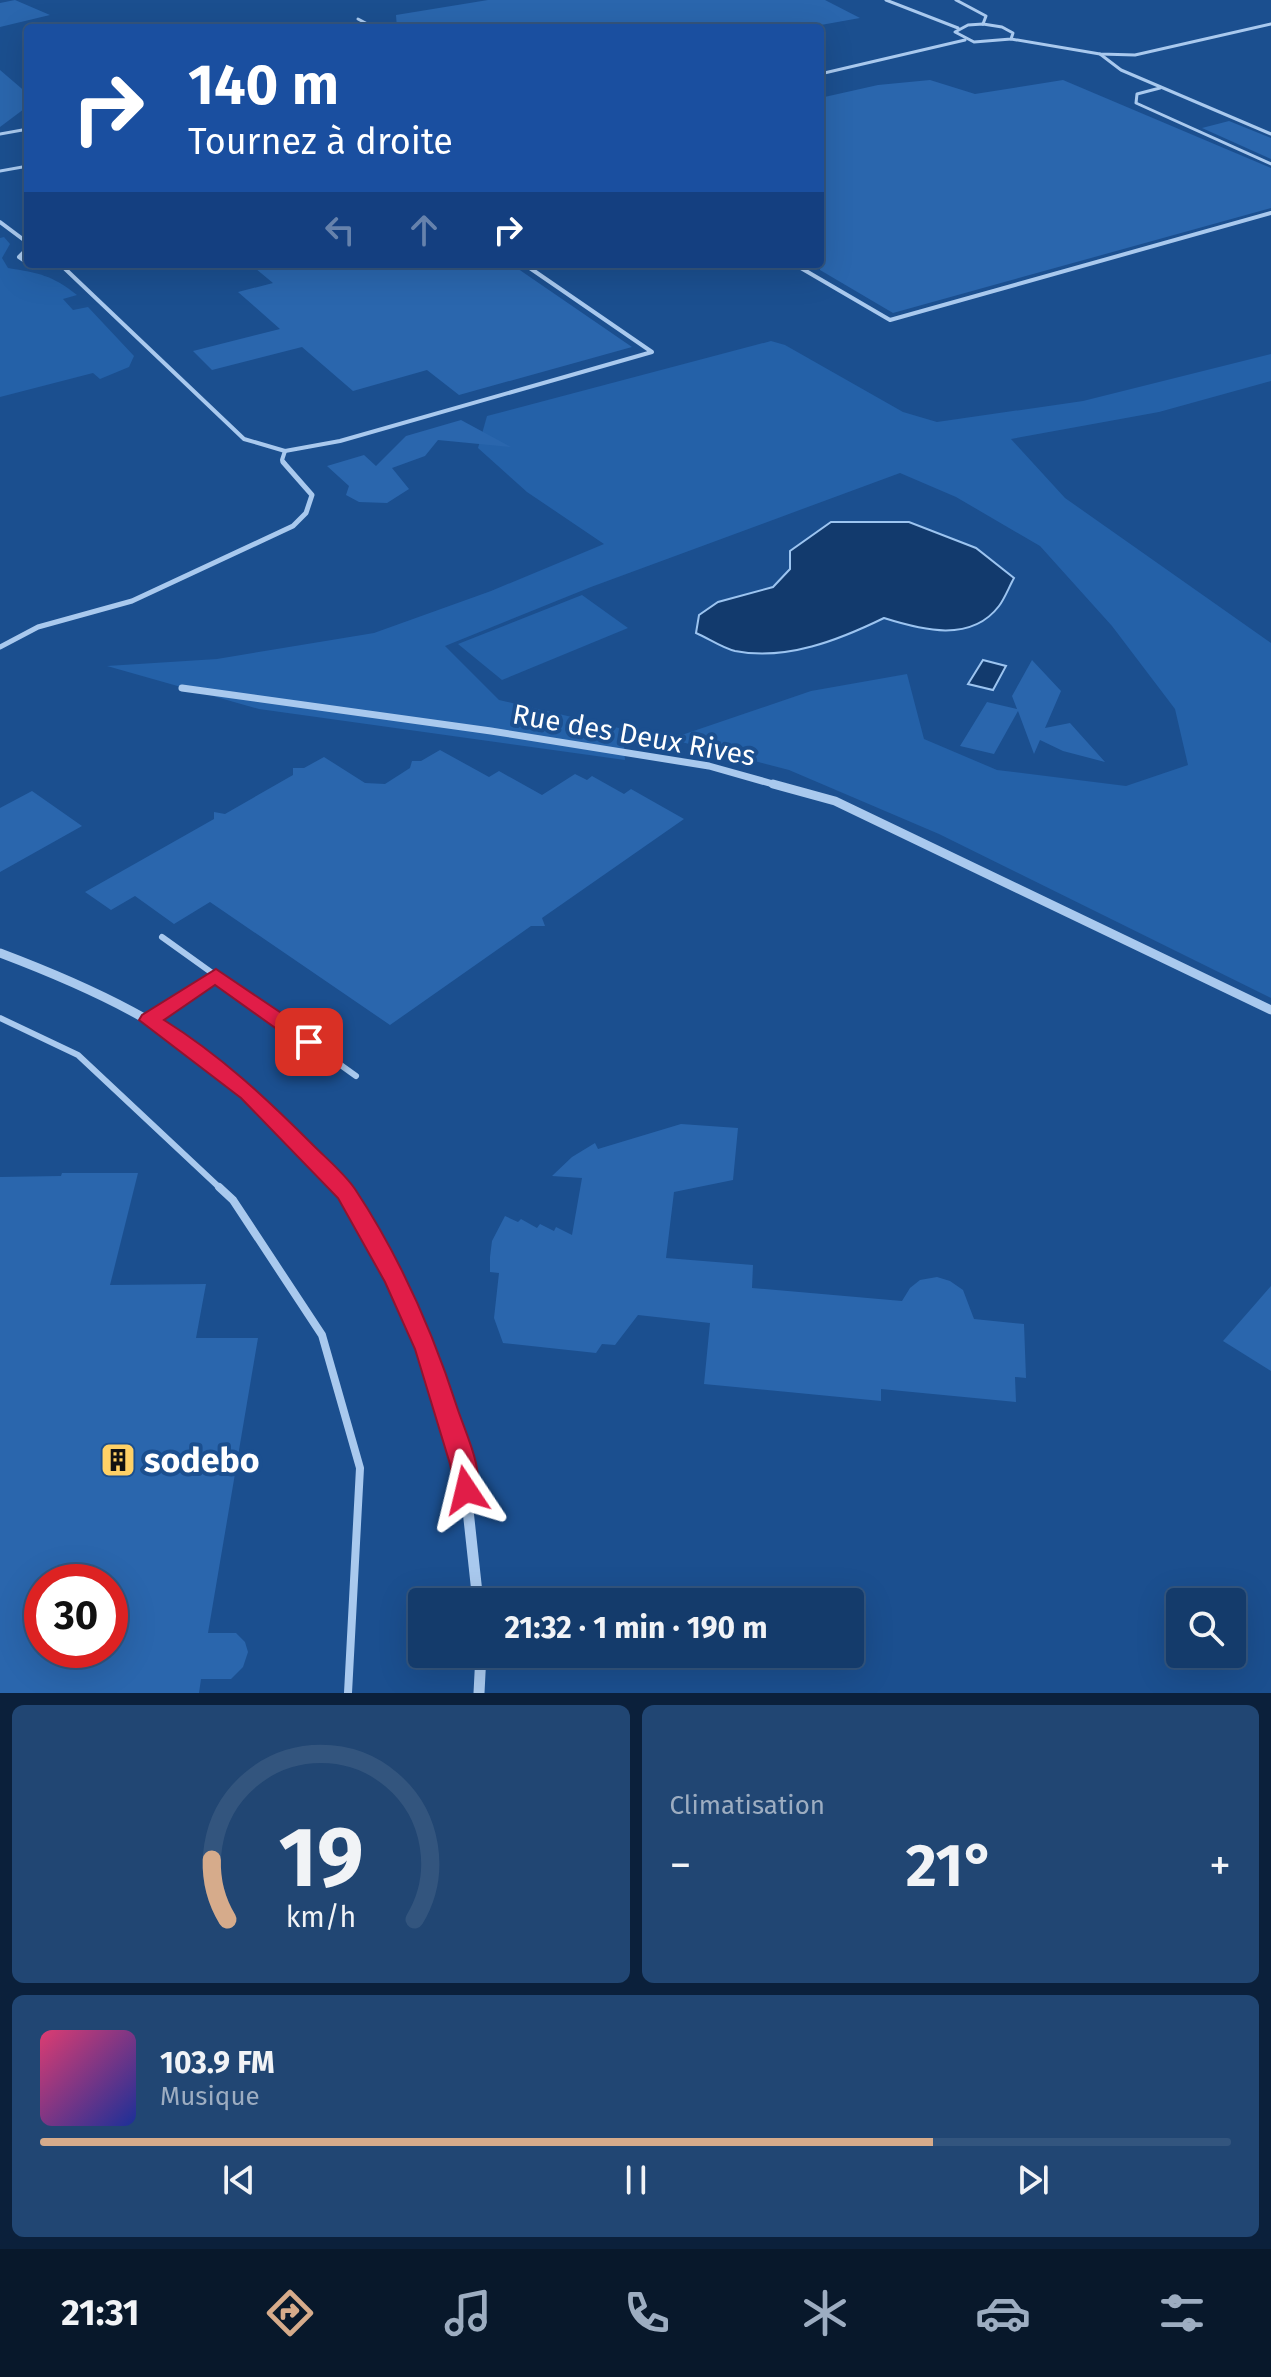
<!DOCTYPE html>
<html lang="fr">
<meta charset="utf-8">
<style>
:root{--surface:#143b6b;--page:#214673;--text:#f1f3f6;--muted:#9dadc1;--line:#33557e;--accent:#d6ab8b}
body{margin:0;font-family:"Fira Sans",sans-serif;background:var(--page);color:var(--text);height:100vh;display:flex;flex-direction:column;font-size:30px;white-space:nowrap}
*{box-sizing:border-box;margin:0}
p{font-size:26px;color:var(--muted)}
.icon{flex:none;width:44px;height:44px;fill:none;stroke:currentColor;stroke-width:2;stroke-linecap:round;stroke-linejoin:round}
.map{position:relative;height:1693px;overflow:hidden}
.sheet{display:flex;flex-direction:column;gap:12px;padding:12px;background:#0b203b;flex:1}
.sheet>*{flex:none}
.guide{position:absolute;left:24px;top:24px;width:800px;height:244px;border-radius:8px;box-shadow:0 8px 32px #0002,0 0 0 2px var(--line);background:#1a4fa0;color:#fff;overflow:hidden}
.fabs{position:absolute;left:1166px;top:1588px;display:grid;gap:16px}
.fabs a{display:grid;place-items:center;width:80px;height:80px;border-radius:8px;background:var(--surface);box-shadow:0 8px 32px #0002,0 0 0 2px var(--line);font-size:40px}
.speed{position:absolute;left:24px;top:1564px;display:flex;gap:16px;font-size:40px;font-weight:700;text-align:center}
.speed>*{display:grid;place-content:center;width:104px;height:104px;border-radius:50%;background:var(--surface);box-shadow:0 8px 32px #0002,0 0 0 2px var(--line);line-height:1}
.speed .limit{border:12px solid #d22;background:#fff;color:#111}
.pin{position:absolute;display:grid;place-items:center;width:68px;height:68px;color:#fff;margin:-34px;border-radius:16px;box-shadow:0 4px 12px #0006}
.me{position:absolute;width:88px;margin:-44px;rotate:350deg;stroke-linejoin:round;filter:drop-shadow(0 0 6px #0008)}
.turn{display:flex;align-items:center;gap:28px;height:168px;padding:0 32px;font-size:36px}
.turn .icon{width:104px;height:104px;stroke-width:2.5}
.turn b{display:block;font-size:56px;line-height:68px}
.lanes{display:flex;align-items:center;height:76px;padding:0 32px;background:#0003;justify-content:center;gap:40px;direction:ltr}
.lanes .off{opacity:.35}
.big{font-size:60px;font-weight:700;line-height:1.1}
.sheet .widget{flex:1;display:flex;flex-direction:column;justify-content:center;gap:12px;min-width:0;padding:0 28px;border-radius:12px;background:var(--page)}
.sheet .dial{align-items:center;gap:0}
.dial svg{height:208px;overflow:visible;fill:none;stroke:var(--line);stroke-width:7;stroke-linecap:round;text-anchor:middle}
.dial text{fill:var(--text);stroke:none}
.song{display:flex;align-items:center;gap:24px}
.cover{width:96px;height:96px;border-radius:12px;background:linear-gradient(135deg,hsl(340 70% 55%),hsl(230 70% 35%))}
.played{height:8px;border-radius:4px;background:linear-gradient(90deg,var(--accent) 75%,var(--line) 75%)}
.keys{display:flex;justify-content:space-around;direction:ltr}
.heat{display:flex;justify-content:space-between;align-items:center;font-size:44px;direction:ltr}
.sheet .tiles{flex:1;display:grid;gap:12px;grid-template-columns:1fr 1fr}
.widget:last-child{grid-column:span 2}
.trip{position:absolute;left:408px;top:1588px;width:456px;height:80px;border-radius:8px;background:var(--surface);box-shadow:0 8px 32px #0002,0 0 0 2px var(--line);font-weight:700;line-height:80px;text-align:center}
.menu{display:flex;height:128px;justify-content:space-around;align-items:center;background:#08182b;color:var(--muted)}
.menu .icon{width:56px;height:56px}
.menu .on{color:var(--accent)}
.menu b{font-size:36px;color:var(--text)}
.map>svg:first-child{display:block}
.green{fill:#2461a8}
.water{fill:#123a6d;stroke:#9cc4f0;stroke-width:2}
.building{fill:#2a66ad;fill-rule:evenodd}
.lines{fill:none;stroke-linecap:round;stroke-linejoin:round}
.lane-far4{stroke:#a9c9ee;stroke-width:3}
.lane-far3{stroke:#a9c9ee;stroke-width:4}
.lane-far2{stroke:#a9c9ee;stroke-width:5}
.lane-far1{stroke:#a9c9ee;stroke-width:6}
.lane{stroke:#a9c9ee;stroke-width:8}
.street-far2{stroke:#a9c9ee;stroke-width:7}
.street-far1{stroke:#a9c9ee;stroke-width:9}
.street{stroke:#a9c9ee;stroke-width:11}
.route{fill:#e11d48;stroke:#92132f;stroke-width:2}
.labels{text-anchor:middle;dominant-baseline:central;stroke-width:8;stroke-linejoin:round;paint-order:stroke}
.street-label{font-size:28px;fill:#fff;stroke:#1b4f8f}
.near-poi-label{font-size:34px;font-weight:bold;fill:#fff;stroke:#1b4f8f;text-anchor:start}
</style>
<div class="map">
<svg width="1271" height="1693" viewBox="0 0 1271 1693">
<rect width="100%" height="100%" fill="#1b4f8f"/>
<g class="green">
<path d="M4 237 10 244 2 258 8 268C39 273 52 275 77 295L63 299 73 310 88 307 134 356 129 367 100 379 93 373 0 397V238Z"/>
<polygon points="771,341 785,345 903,412 937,422 1083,401 1271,354 1271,381 1159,412 1011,439 1065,498 1271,643 1271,998 939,834 789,770 670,739 811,691 907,674 924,739 997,770 1126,786 1188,765 1175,709 1112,626 1040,546 956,497 900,473 591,587 445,646 499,700 623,729 625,760 259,709 107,666 217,659 374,633 491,591 604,544 527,492 478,448 487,416"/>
<polygon points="582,595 628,628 502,680 458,644"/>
</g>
<g class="water">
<path d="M831 522H909L976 548 1014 578C1009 587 1005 598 999 606 971 643 922 630 884 618 839 640 786 661 735 651 722 648 708 638 696 633L699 615 718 602 773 587 790 569V551Z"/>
<polygon points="983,660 1006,666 993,690 968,684"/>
</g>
<g class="building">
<polygon points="15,0 50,15 0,27 0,3"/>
<polygon points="488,0 825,0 860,18 804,28 397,28 396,15"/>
<polygon points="0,70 28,94 28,106 0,127"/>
<polygon points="930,80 975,94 1063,80 1271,168 1271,208 893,313 820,270 820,98 878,85"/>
<polygon points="1229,121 1271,138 1271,159 1202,128"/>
<polygon points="250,264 511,264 632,347 459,395 427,370 353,391 302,347 212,370 193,351 280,329 238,292 273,283"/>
<polygon points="461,420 511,447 438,440 425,456 392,468 409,489 387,503 359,502 346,495 349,486 327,466 364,455 376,466 406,436"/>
<polygon points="1032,660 1061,691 1045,728 1070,723 1105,762 1063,751 1040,740 1034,754 1018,711 994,754 960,746 987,702 1017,709 1012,696"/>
<polygon points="440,750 489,777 499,771 542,795 575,774 587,780 592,776 624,794 631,789 684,819 542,918 545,926 531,926 390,1025 210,902 174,924 135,896 111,910 85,892 214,819 214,812 225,814 293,775 293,768 304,768 324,757 365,783 385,784 410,768 412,761 421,761"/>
<polygon points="32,791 82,826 0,872 0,808"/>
<polygon points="681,1124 738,1128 733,1180 674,1192 666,1258 753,1265 752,1288 902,1301 910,1288 920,1280 937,1277 950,1281 963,1290 974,1319 1024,1324 1026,1378 1015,1377 1016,1402 881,1389 881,1401 704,1384 710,1323 638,1315 615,1345 602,1344 596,1353 503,1343 494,1318 499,1273 490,1272 490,1257 492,1241 505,1216 518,1222 521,1219 537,1228 540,1224 554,1231 556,1227 572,1235 582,1178 552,1176 572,1157 595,1143 598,1149"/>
<path d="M62 1173H138L110 1285 206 1284 196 1338H258L208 1633H236L245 1642 248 1652 243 1667 231 1679H201L199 1693H0V1177L61 1176ZM42 1582H110V1650H42Z"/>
<polygon points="1271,1286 1271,1371 1223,1341"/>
</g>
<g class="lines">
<g class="lane-far4">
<polyline points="886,0 958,28"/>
<polyline points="956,0 986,16 983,24"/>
<polyline points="358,19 375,28"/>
<polygon points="983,24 1002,27 1013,33 1011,39 974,42 955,32 968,25"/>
<polyline points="1011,39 1100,54 1135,55 1271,24"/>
<polyline points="1100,54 1121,70 1271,134"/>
<polyline points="820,74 965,40"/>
<polyline points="1160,88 1137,94 1136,103 1271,164"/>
<polyline points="0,134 28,129"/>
<polyline points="0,171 28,166"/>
</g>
<g class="lane-far3">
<polyline points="0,222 28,243"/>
<polyline points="28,248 19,257 28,263"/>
<polyline points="38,264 44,264"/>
<polyline points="60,264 244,439 285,451 340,441 652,352 524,264"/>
<polyline points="794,264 890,320 1271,213"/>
<polyline points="285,451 282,460 285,464"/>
</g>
<polyline class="lane-far2" points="0,647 38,627 132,601 293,526 306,513 312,495 283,462"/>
<g class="lane-far1">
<polyline points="162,937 356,1076"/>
<polyline points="0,1018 78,1055 221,1189"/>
<polyline points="149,1020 216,975"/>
</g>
<polyline class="lane" points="219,1187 233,1200 322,1335 360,1468 348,1693"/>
<polyline class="street-far2" points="182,688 491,731 709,766 780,786"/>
<g class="street-far1">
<polyline points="773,784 835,801 1271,1010"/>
<path d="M0 953C90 987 177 1027 249 1093 282 1123 312 1157 343 1189"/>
</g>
<g class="street">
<polyline points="341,1187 395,1280 436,1375 463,1464 478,1602"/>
<polyline points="479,1693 481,1654"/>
</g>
</g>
<path class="route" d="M216 969 317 1037 320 1042 317 1047H302L215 985 164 1020C220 1055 266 1098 313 1145 327 1159 344 1173 355 1189 400 1257 433 1332 458 1410 466 1434 486 1474 475 1498L466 1501 457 1498 450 1464 415 1349 385 1282 338 1198 241 1098 139 1020 142 1015Z"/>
<defs>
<symbol id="building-square" viewBox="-11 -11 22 22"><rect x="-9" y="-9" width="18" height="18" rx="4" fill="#ffd166" stroke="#1b4f8f"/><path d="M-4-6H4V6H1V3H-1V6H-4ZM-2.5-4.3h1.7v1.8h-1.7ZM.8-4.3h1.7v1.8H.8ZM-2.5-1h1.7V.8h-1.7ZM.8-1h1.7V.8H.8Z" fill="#111"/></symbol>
</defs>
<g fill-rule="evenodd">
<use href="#building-square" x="98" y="1440" width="40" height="40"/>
</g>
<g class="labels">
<g class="street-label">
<text transform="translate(634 735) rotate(10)">Rue des Deux Rives</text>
</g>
<g class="near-poi-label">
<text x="144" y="1460">sodebo</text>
</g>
</g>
</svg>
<div class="fabs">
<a><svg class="icon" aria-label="search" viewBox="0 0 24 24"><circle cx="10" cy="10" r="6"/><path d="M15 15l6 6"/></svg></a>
</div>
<div class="speed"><div class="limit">30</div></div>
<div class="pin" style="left:309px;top:1042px;background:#d93025"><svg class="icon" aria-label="arrive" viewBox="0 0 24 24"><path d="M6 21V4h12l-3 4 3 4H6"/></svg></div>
<svg class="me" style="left:466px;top:1490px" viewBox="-20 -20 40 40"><path d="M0-17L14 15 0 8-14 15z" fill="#e11d48" stroke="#fff" stroke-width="4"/></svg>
<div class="trip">21:32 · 1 min · 190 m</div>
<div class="guide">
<div class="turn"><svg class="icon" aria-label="right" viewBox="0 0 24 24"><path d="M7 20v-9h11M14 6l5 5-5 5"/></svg><div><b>140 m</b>Tournez à droite</div></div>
<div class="lanes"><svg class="icon off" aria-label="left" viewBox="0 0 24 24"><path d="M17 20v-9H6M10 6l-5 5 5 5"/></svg><svg class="icon off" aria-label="ahead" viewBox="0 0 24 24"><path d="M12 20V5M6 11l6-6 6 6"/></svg><svg class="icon" aria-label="right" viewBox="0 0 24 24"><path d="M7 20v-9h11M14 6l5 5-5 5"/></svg></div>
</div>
</div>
<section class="sheet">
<div class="tiles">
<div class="widget dial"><svg viewBox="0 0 100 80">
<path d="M14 69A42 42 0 1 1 86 69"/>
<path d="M14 69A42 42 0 0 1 8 46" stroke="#d6ab8b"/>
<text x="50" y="56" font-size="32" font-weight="700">19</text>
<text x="50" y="72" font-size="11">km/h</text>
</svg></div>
<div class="widget"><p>Climatisation</p>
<div class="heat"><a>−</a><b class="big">21°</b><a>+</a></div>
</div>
<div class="widget">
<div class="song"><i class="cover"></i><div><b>103.9 FM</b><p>Musique</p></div></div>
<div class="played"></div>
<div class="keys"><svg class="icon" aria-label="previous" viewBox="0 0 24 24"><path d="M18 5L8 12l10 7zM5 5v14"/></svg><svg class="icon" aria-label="pause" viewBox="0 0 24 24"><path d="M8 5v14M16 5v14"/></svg><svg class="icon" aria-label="next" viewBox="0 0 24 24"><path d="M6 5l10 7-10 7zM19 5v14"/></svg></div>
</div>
</div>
</section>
<nav class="menu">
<b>21:31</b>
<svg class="icon on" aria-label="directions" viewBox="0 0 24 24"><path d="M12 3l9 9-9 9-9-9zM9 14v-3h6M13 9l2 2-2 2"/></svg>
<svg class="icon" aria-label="music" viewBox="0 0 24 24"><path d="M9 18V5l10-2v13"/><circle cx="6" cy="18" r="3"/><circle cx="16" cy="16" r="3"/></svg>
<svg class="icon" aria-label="phone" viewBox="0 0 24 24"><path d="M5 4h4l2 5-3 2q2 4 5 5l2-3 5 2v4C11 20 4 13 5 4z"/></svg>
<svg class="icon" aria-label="climate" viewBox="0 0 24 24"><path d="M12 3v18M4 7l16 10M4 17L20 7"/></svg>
<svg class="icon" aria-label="car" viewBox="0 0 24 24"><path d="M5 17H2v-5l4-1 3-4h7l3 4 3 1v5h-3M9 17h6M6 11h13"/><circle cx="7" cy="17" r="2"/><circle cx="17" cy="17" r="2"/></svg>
<svg class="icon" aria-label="filters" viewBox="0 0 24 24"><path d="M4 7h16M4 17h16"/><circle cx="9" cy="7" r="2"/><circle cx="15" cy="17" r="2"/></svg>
</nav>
